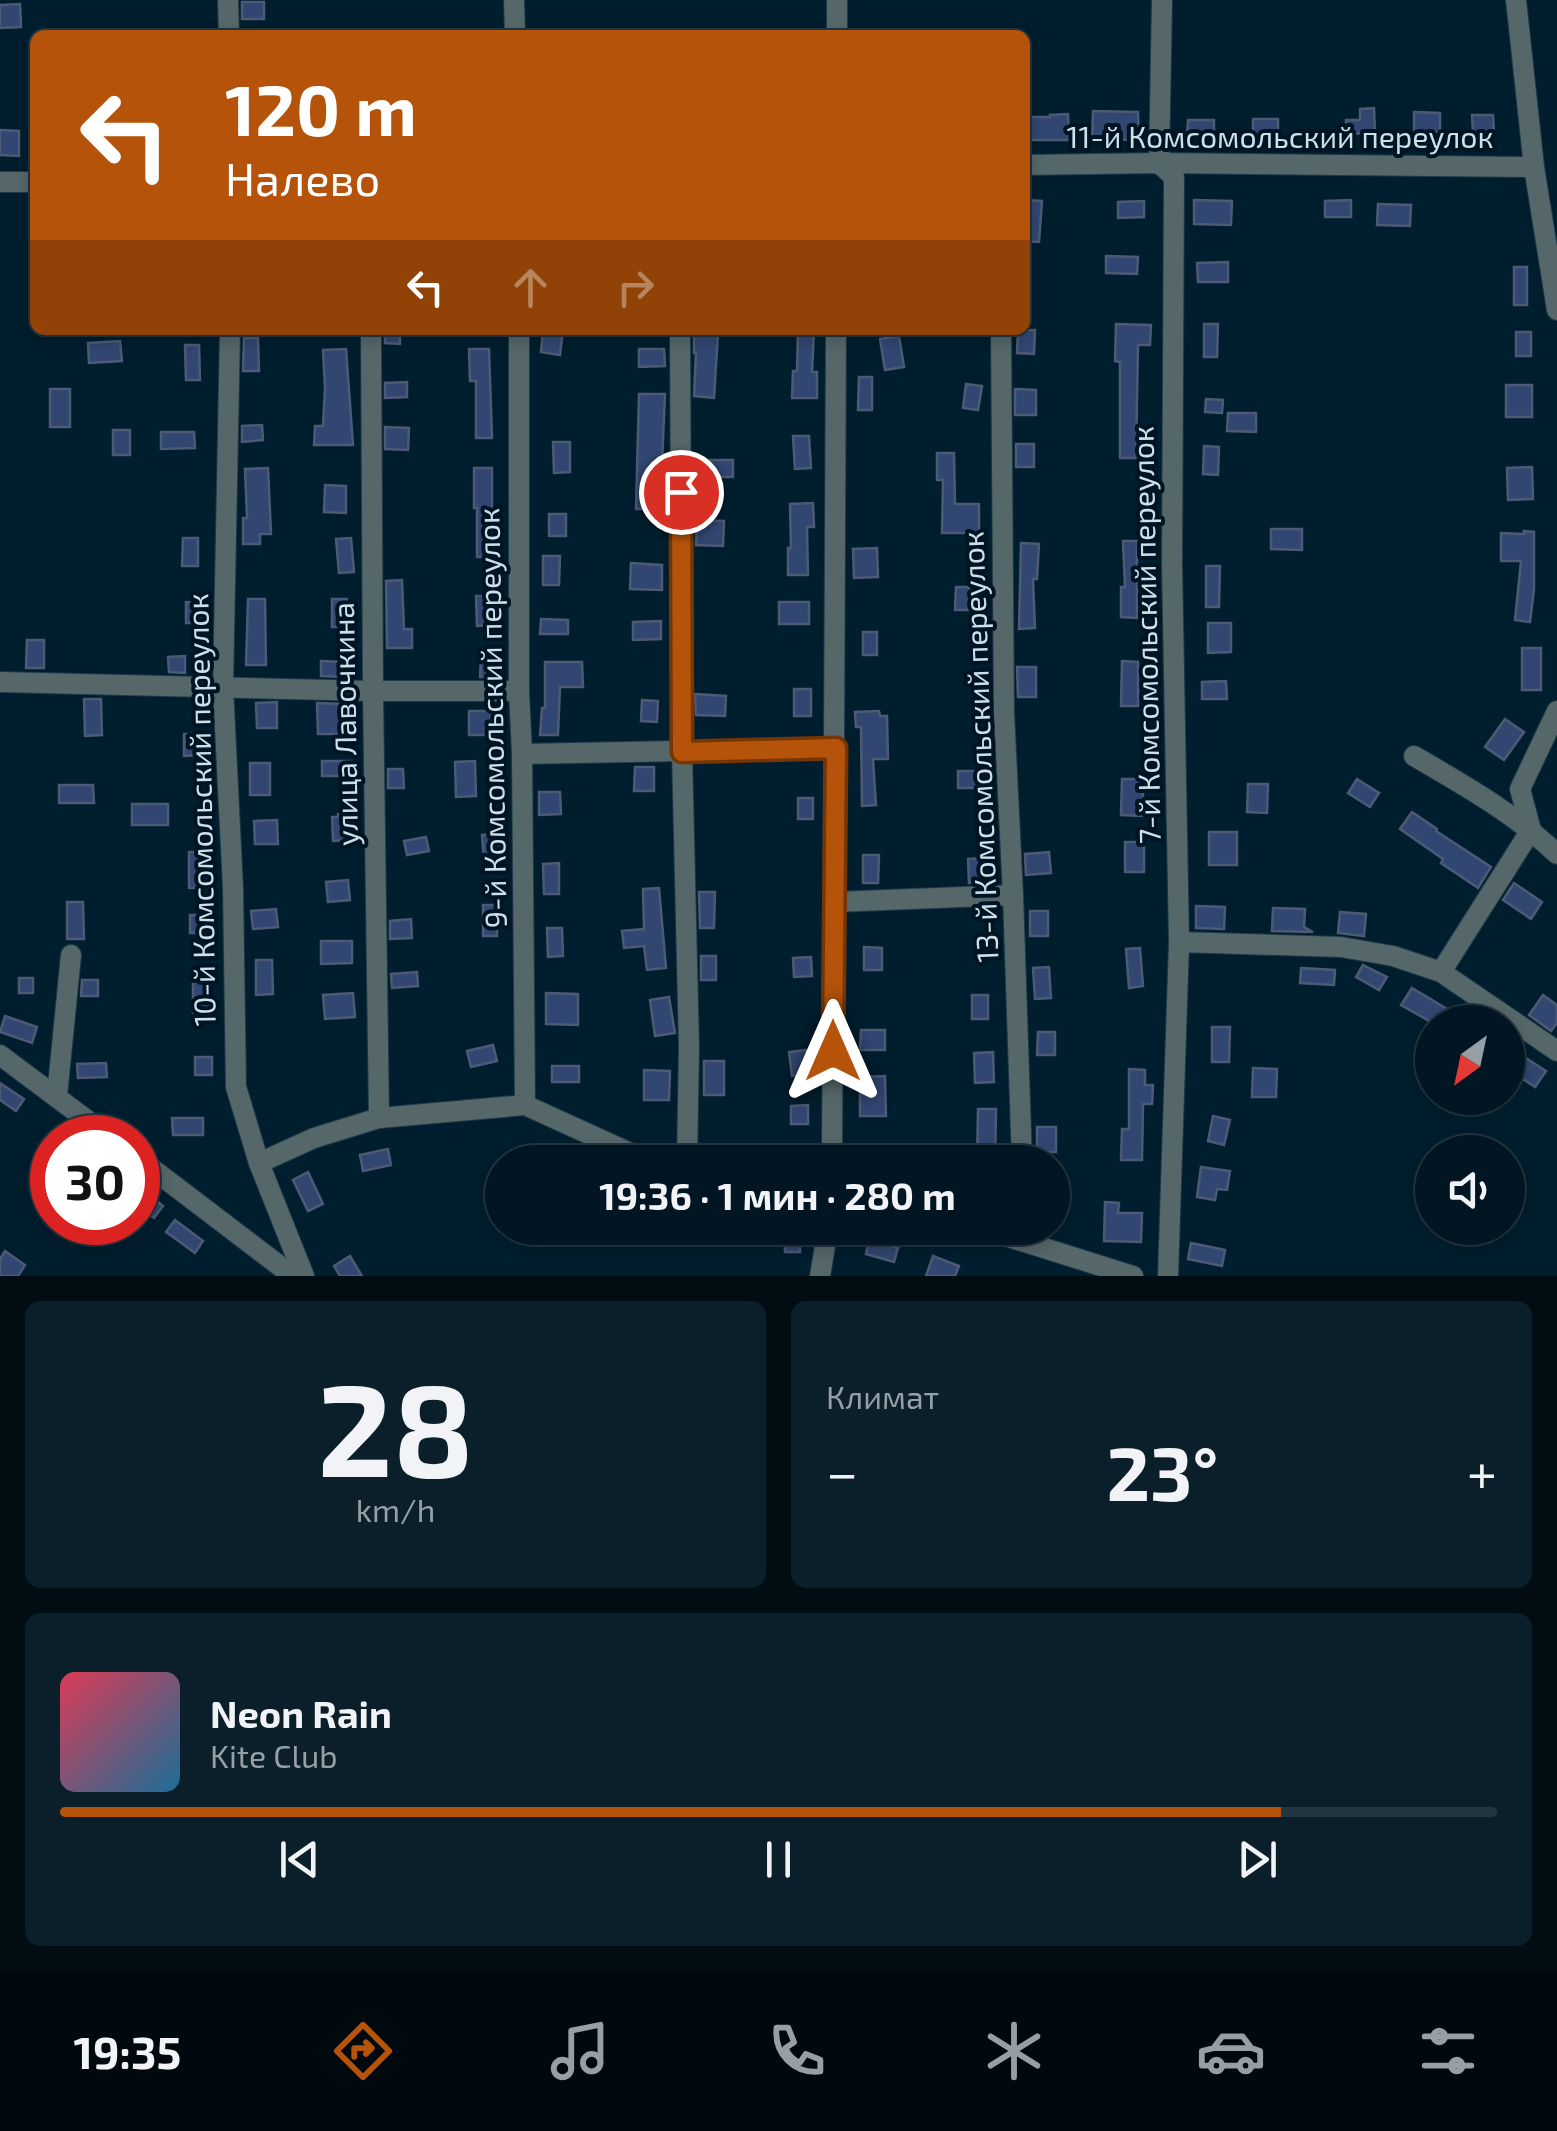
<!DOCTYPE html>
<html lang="ru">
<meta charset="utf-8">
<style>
:root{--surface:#011622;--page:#0b1f2a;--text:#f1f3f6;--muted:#969fa5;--line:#233540;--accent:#b45309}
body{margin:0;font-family:"Exo 2",sans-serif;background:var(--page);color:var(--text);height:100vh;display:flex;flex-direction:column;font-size:38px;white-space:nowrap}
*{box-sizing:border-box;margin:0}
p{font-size:32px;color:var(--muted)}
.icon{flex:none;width:55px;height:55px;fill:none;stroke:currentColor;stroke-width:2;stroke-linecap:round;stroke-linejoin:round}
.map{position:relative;height:1276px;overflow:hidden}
.drawer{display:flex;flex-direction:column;gap:25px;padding:25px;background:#010c13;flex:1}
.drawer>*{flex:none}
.hud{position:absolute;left:30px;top:30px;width:1000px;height:305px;border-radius:15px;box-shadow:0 5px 15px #0003,0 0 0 2px var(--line);background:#b45309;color:#fff;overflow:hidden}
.needle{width:65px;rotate:213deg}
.fabs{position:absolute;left:1415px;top:1005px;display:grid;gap:20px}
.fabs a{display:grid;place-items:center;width:110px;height:110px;border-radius:50%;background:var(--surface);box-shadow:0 5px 15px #0003,0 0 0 2px var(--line);font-size:50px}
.speed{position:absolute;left:30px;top:1115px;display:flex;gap:20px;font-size:50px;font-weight:700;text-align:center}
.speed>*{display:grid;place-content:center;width:130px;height:130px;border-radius:50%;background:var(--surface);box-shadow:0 5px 15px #0003,0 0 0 2px var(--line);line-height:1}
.speed .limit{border:15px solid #d22;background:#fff;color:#111}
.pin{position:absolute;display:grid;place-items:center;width:85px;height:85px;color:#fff;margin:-42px;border:5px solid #fff;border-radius:50%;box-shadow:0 2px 10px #0007}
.me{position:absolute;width:110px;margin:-55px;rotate:0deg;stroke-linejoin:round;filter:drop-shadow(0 0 8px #0008)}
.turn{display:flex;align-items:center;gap:35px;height:210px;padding:0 30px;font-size:45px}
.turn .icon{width:130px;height:130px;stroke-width:2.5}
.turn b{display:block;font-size:70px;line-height:85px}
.lanes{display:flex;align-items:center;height:95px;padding:0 30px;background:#0003;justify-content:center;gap:50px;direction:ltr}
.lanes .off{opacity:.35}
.big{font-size:75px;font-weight:700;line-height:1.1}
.drawer .card{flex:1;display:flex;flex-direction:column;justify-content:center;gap:15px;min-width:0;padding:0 35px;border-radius:15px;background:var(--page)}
.drawer .dial{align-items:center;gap:0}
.dial b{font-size:130px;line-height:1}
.song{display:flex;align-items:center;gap:30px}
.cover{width:120px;height:120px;border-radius:15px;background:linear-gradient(135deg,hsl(350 70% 55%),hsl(200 70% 35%))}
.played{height:10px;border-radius:5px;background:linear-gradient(90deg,var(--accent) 85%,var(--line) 85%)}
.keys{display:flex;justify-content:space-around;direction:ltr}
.heat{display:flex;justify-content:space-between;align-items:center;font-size:55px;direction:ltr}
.drawer .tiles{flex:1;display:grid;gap:25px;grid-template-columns:1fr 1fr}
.card:last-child{grid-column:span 2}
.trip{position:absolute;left:485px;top:1145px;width:585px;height:100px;border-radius:50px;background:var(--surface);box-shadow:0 5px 15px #0003,0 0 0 2px var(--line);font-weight:700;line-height:100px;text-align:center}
.tab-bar{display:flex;height:160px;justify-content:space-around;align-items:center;background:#00090e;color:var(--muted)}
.tab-bar .icon{width:70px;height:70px}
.tab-bar .current{color:var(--accent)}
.tab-bar b{font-size:45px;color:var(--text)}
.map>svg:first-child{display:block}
.building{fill:#314671;stroke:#4d5a75;stroke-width:2.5}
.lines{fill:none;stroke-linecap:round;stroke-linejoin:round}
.minor-casing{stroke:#1e3948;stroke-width:22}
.minor{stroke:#566769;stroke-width:20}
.route-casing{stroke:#753606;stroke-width:25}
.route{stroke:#b45309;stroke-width:18}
.labels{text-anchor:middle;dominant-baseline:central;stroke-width:8;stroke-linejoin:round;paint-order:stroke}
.street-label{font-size:30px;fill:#cedfea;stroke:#001524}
</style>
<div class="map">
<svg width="1557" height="1276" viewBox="0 0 1557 1276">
<rect width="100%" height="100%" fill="#011e2e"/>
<g class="building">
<rect x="242" y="2" width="22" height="17"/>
<polygon points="20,4 21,27 0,28 0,5"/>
<polygon points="1374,108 1375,133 1346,134 1346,120 1360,120 1360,109"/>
<polygon points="1093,111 1138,112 1139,140 1092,139"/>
<polygon points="1414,112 1440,113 1440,132 1414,131"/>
<polygon points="1068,114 1069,140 1025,140 1025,117 1050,117 1050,115"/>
<polygon points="1472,115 1493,115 1494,132 1473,133"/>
<polygon points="1253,119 1278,119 1278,133 1253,134"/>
<polygon points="1188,120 1214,120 1214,138 1187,137"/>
<polygon points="0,130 19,131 19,156 0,155"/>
<polygon points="1025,200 1042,201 1039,242 1025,241"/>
<polygon points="1194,200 1232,201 1231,225 1194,224"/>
<polygon points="1351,200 1351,217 1325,217 1325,201"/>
<polygon points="1144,201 1144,217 1118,218 1118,202"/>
<polygon points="1378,204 1411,205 1410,226 1377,225"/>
<polygon points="1106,256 1138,257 1137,274 1106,273"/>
<polygon points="1228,262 1228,282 1198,282 1197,263"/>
<rect x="1514" y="267" width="13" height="38"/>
<polygon points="1116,324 1151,325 1150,345 1138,345 1136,458 1120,458 1120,362 1115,361"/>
<polygon points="1204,324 1218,324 1217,357 1204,357"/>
<polygon points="385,330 400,330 400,344 385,343"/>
<polygon points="543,330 563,330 560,355 541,352"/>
<polygon points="798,330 814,330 812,372 817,372 817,398 792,398 793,371 797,371"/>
<polygon points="1018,330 1035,330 1034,354 1017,353"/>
<rect x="1516" y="332" width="15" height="24"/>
<polygon points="694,334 718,334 714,398 694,396 696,353 694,353"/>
<polygon points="899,336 904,367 885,370 880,339"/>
<polygon points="244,338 258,338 259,371 243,371"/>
<polygon points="120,341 122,361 89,363 88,343"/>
<polygon points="185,345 199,345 200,380 186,380"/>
<polygon points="346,349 353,445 314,445 315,426 323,426 325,388 323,350"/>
<polygon points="469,349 489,349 492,438 476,438 476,381 470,381"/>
<polygon points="639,349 664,349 665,366 639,367"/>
<polygon points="859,377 872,377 872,410 858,410"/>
<polygon points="407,382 407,397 385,398 385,383"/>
<polygon points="966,384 982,386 978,410 963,408"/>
<rect x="1506" y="385" width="26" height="32"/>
<rect x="50" y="389" width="20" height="38"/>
<polygon points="1015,389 1036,390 1036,415 1015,415"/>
<polygon points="639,394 665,394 661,486 663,486 663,509 636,509"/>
<polygon points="1206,399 1223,400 1222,413 1205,412"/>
<polygon points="1228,413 1256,413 1256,432 1227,431"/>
<polygon points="262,425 263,440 242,442 242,426"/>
<polygon points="385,427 409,428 408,450 385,449"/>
<rect x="113" y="430" width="17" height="25"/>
<polygon points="161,432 194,432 195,448 161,449"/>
<polygon points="793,436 809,436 811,468 795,469"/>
<polygon points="553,442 570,442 570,472 554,473"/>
<rect x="1016" y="444" width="18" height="23"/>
<polygon points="1204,446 1219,447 1218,475 1203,474"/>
<polygon points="937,453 954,453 955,504 979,504 979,533 942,533 943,480 937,480"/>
<rect x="694" y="460" width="39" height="17"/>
<polygon points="1532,467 1533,499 1508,500 1507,468"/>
<polygon points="268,468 271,534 260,534 260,544 243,544 243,518 247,518 245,469"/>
<polygon points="474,468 492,468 492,557 477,557 477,508 474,508"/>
<polygon points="325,485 346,486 346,513 324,512"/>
<polygon points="813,503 814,527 807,527 808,575 788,575 788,548 791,548 790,504"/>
<rect x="549" y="514" width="17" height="22"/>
<polygon points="697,520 724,521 723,546 696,545"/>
<polygon points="1271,529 1302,529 1302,550 1271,549"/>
<polygon points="1524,531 1534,532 1534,589 1530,622 1515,620 1521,561 1501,561 1501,533 1524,534"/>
<polygon points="183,538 198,538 198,566 182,566"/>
<polygon points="351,538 354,572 339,573 336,539"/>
<polygon points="1123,541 1137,541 1137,618 1121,617 1121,587 1125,587"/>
<polygon points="1021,543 1039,544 1037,579 1033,579 1035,628 1019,629"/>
<polygon points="877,548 878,577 854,578 853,549"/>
<polygon points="543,556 560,556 559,585 543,585"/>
<polygon points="631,563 662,565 662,590 630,589"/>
<polygon points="1206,566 1220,566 1219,607 1206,607"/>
<polygon points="402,580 404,629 412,629 412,648 387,648 386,581"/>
<polygon points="956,587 969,587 968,610 955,610"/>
<polygon points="476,596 501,596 501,625 477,626"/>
<polygon points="248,599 265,599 266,665 246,665"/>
<rect x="332" y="599" width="15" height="28"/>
<polygon points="186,602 201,603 201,623 186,623"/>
<rect x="779" y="602" width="30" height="22"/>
<polygon points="541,619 568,620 568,634 540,634"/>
<polygon points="661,621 661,639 633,640 633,622"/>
<polygon points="1208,623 1231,623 1231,652 1208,653"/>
<rect x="863" y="632" width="14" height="23"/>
<polygon points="27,640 44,640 44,668 26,668"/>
<rect x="1522" y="648" width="19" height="42"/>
<polygon points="185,656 185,673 169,672 168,657"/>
<polygon points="481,658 499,658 498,677 480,677"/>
<polygon points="321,661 345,662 344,677 321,676"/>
<polygon points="1122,661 1138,662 1138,706 1121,706"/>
<polygon points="545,662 582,662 583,687 560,687 558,735 540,735 542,708 545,708"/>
<polygon points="1017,667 1036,667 1036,697 1018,697"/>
<polygon points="1226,681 1227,699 1202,699 1202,682"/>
<rect x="794" y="689" width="17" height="27"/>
<polygon points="695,694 726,696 725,716 696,715"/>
<polygon points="84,699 101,699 102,735 85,736"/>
<polygon points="642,700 658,701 657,722 641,721"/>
<polygon points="277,702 277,728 257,728 256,703"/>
<polygon points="317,703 341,704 342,734 318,734"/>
<rect x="469" y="711" width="22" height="24"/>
<polygon points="879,711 880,716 887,716 888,759 873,759 876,805 862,806 861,727 856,727 855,712"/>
<polygon points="1505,719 1524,732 1504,760 1485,747"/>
<polygon points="184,734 201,734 201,755 184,756"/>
<rect x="322" y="761" width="30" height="15"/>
<polygon points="475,761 476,796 456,797 455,762"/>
<rect x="250" y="763" width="20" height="32"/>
<polygon points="635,767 654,767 654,791 634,791"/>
<polygon points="388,769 403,769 404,788 388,788"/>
<rect x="958" y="771" width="19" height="17"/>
<polygon points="1122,779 1143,779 1143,816 1121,815"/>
<polygon points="1357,779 1379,793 1370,807 1348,793"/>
<polygon points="1248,784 1268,784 1267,813 1247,812"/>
<polygon points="59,785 93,785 94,803 59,803"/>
<polygon points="539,792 560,792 561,814 539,815"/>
<rect x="798" y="798" width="15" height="21"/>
<rect x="132" y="804" width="36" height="21"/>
<polygon points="1412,812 1437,829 1436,831 1491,867 1478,888 1441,863 1443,859 1400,829"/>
<polygon points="338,814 352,814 352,840 333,841 332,817 338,817"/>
<polygon points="277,820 278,844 255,844 254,821"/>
<rect x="1209" y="832" width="28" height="33"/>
<polygon points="498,834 500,860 484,860 482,835"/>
<polygon points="426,837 429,851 407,855 404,841"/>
<rect x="1125" y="842" width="19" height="30"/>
<rect x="189" y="852" width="21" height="36"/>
<polygon points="1049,852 1051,873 1026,875 1025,854"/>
<polygon points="863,855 879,855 878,883 863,883"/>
<polygon points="985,858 987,882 969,883 968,859"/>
<polygon points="559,863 559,894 544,894 543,864"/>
<polygon points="348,880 350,900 328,902 326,882"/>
<polygon points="1514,883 1542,902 1531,919 1503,900"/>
<polygon points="659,888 666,968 647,970 644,946 624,948 622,931 644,929 643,889"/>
<polygon points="699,892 715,892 714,928 700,928"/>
<polygon points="67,902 83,902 84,939 67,939"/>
<rect x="483" y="905" width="14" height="31"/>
<polygon points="1196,906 1225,907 1224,929 1196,928"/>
<polygon points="1273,908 1305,909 1304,927 1313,932 1272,931"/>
<polygon points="276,909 278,927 253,929 251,911"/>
<rect x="1030" y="911" width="18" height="25"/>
<polygon points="1340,912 1366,914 1364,936 1338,933"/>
<polygon points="190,915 206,915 205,933 190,933"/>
<polygon points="411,919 412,938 390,939 390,921"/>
<polygon points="547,928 562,928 563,956 548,957"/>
<polygon points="321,941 352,941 352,963 321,964"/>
<polygon points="864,947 882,948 882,970 864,970"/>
<polygon points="1140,948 1143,986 1129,988 1126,949"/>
<rect x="701" y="956" width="15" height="24"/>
<polygon points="811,957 812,976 794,977 793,958"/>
<polygon points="256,960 272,960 273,994 256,995"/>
<polygon points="1363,965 1387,977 1379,990 1356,977"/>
<polygon points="1049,967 1051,998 1035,999 1033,968"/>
<polygon points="1301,968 1335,970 1334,985 1300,983"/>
<polygon points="417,972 418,986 392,988 391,974"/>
<rect x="19" y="978" width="14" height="15"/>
<polygon points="82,980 98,980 98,996 81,996"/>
<rect x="193" y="980" width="16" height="33"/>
<polygon points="1412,988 1469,1022 1431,1022 1401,1005"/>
<polygon points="353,993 355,1017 325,1019 323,995"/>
<polygon points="546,993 578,994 578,1025 546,1024"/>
<rect x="972" y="995" width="16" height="24"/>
<polygon points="1543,995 1557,1005 1557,1023 1551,1031 1529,1015"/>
<polygon points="669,997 675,1033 655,1036 650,1000"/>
<polygon points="5,1016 37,1027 32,1043 0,1032"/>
<polygon points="1212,1027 1230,1027 1229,1062 1212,1062"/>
<polygon points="861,1030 885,1030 885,1050 860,1050"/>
<polygon points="1038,1032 1055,1032 1055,1055 1037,1055"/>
<polygon points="493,1045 497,1061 471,1067 467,1051"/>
<polygon points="806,1050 809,1074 792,1076 789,1052"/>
<polygon points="993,1052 994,1082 975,1083 974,1053"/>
<polygon points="1523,1056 1546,1071 1535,1087 1512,1072"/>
<rect x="195" y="1057" width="17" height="18"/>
<rect x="704" y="1061" width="20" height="34"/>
<polygon points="106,1063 107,1077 78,1078 77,1064"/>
<rect x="552" y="1066" width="27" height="16"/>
<polygon points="1253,1068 1277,1069 1276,1097 1252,1097"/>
<polygon points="1129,1069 1145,1070 1145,1085 1153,1085 1152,1104 1143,1104 1142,1160 1121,1160 1122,1129 1129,1129"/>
<polygon points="644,1070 670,1071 669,1100 644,1100"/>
<polygon points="885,1076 886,1116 860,1116 860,1077"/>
<polygon points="0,1083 24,1099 16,1111 0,1100"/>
<polygon points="808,1105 808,1124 791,1124 791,1106"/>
<polygon points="978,1109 996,1109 995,1162 977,1162"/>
<polygon points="1213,1116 1230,1120 1224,1145 1208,1141"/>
<polygon points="172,1118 203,1118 203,1135 173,1135"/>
<rect x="1037" y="1127" width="19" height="25"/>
<polygon points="388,1149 391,1165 363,1171 360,1155"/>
<polygon points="1201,1167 1230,1171 1227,1190 1217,1189 1215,1200 1197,1197"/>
<polygon points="308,1172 323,1204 308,1211 293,1180"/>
<polygon points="138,1186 163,1206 154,1218 138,1205"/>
<polygon points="1105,1202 1119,1203 1118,1213 1142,1213 1141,1242 1104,1241"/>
<polygon points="175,1220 203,1241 195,1253 166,1232"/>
<polygon points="784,1228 800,1228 800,1252 785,1252"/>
<polygon points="869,1240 898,1248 894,1262 866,1254"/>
<polygon points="1191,1243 1225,1250 1222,1266 1188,1259"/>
<polygon points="5,1251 25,1265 18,1276 0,1276 0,1259"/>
<polygon points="350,1256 362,1276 340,1276 334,1266"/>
<polygon points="933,1256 959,1266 955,1276 926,1276"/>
</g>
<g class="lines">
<defs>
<g id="minor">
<polyline points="228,0 229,35"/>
<polyline points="514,0 515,35"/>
<polyline points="1162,0 1159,163 1174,177 1172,564 1179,942 1168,1276"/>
<polyline points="1516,0 1534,167 1557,310"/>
<polyline points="837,35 837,0"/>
<polyline points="1025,165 1159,163 1534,167"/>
<polyline points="0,182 35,182"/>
<polyline points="230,330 223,687 233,888 236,1087 259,1163 304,1276"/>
<polyline points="371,330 373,691 379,1118"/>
<polyline points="519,330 519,691 522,754 525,1105"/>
<polyline points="680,330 682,752 689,1047 687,1162"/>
<polyline points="1001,330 1004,712 1013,895 1022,1162"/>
<polyline points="0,682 373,691 519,691"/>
<polyline points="522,754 836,748"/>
<path d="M1414 756C1464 785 1515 814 1557 854"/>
<polyline points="834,902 1013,895"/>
<polyline points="1179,942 1341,947 1393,956 1441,972 1557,1051"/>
<polyline points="1441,972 1531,830 1520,789 1557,711"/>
<polyline points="0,1055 111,1138"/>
<polyline points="57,1096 71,955"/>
<polyline points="138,1158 293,1276"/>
<polyline points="832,1162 836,330"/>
<polyline points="259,1163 314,1138 379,1118 525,1105 650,1162"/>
<polyline points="980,1228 1133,1276"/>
<polyline points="820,1276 828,1228"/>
</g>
</defs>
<use href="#minor" class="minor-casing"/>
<use href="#minor" class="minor"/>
</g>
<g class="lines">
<defs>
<polyline id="route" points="681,492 682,752 836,748 833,1051"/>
</defs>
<use href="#route" class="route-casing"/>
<use href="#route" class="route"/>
</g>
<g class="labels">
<g class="street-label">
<text x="1280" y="136">11-й Комсомольский переулок</text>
<text transform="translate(1145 635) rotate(-91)">7-й Комсомольский переулок</text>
<text transform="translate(491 718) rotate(-91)">9-й Комсомольский переулок</text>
<text transform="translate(344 724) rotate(-91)">улица Лавочкина</text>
<text transform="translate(979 747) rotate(-92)">13-й Комсомольский переулок</text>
<text transform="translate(200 810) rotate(-91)">10-й Комсомольский переулок</text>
</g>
</g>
</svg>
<div class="fabs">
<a><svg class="needle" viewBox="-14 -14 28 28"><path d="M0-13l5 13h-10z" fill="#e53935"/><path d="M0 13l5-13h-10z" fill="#969fa5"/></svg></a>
<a><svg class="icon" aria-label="sound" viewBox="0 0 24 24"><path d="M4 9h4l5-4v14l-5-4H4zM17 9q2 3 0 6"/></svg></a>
</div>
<div class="speed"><div class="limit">30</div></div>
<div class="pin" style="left:681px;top:492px;background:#d93025"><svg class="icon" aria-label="arrive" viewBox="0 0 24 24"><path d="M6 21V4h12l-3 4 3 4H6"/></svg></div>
<svg class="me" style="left:833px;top:1051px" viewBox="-20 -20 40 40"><path d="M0-17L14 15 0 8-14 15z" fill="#b45309" stroke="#fff" stroke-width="4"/></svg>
<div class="trip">19:36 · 1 мин · 280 m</div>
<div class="hud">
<div class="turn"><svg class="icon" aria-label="left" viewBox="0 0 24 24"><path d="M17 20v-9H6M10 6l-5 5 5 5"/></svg><div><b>120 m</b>Налево</div></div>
<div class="lanes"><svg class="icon" aria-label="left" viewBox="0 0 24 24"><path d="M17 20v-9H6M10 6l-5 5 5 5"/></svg><svg class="icon off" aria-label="ahead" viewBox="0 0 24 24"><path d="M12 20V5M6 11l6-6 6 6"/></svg><svg class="icon off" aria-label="right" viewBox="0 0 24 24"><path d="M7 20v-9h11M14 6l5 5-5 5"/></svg></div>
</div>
</div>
<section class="drawer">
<div class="tiles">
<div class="card dial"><b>28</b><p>km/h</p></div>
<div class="card"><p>Климат</p>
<div class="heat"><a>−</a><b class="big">23°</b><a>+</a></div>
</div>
<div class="card">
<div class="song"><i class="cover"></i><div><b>Neon Rain</b><p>Kite Club</p></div></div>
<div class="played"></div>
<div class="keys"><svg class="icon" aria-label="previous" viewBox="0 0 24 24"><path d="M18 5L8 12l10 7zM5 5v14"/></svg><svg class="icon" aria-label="pause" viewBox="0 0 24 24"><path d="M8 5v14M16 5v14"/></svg><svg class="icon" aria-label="next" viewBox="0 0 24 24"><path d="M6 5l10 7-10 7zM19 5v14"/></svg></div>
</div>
</div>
</section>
<nav class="tab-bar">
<b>19:35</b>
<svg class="icon current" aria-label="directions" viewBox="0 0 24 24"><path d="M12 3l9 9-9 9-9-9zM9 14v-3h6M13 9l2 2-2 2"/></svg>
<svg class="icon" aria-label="music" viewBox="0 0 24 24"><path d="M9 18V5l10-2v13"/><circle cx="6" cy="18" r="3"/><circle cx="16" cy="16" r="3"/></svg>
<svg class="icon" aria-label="phone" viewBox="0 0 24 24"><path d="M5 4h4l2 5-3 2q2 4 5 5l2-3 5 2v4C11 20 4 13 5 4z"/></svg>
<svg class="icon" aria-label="climate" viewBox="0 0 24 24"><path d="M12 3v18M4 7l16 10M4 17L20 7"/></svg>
<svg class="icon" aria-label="car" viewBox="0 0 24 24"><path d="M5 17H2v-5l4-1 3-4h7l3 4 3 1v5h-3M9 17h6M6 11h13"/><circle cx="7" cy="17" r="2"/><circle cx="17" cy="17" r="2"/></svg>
<svg class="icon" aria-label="filters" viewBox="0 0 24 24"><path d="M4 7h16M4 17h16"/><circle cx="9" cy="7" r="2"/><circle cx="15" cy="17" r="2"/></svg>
</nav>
